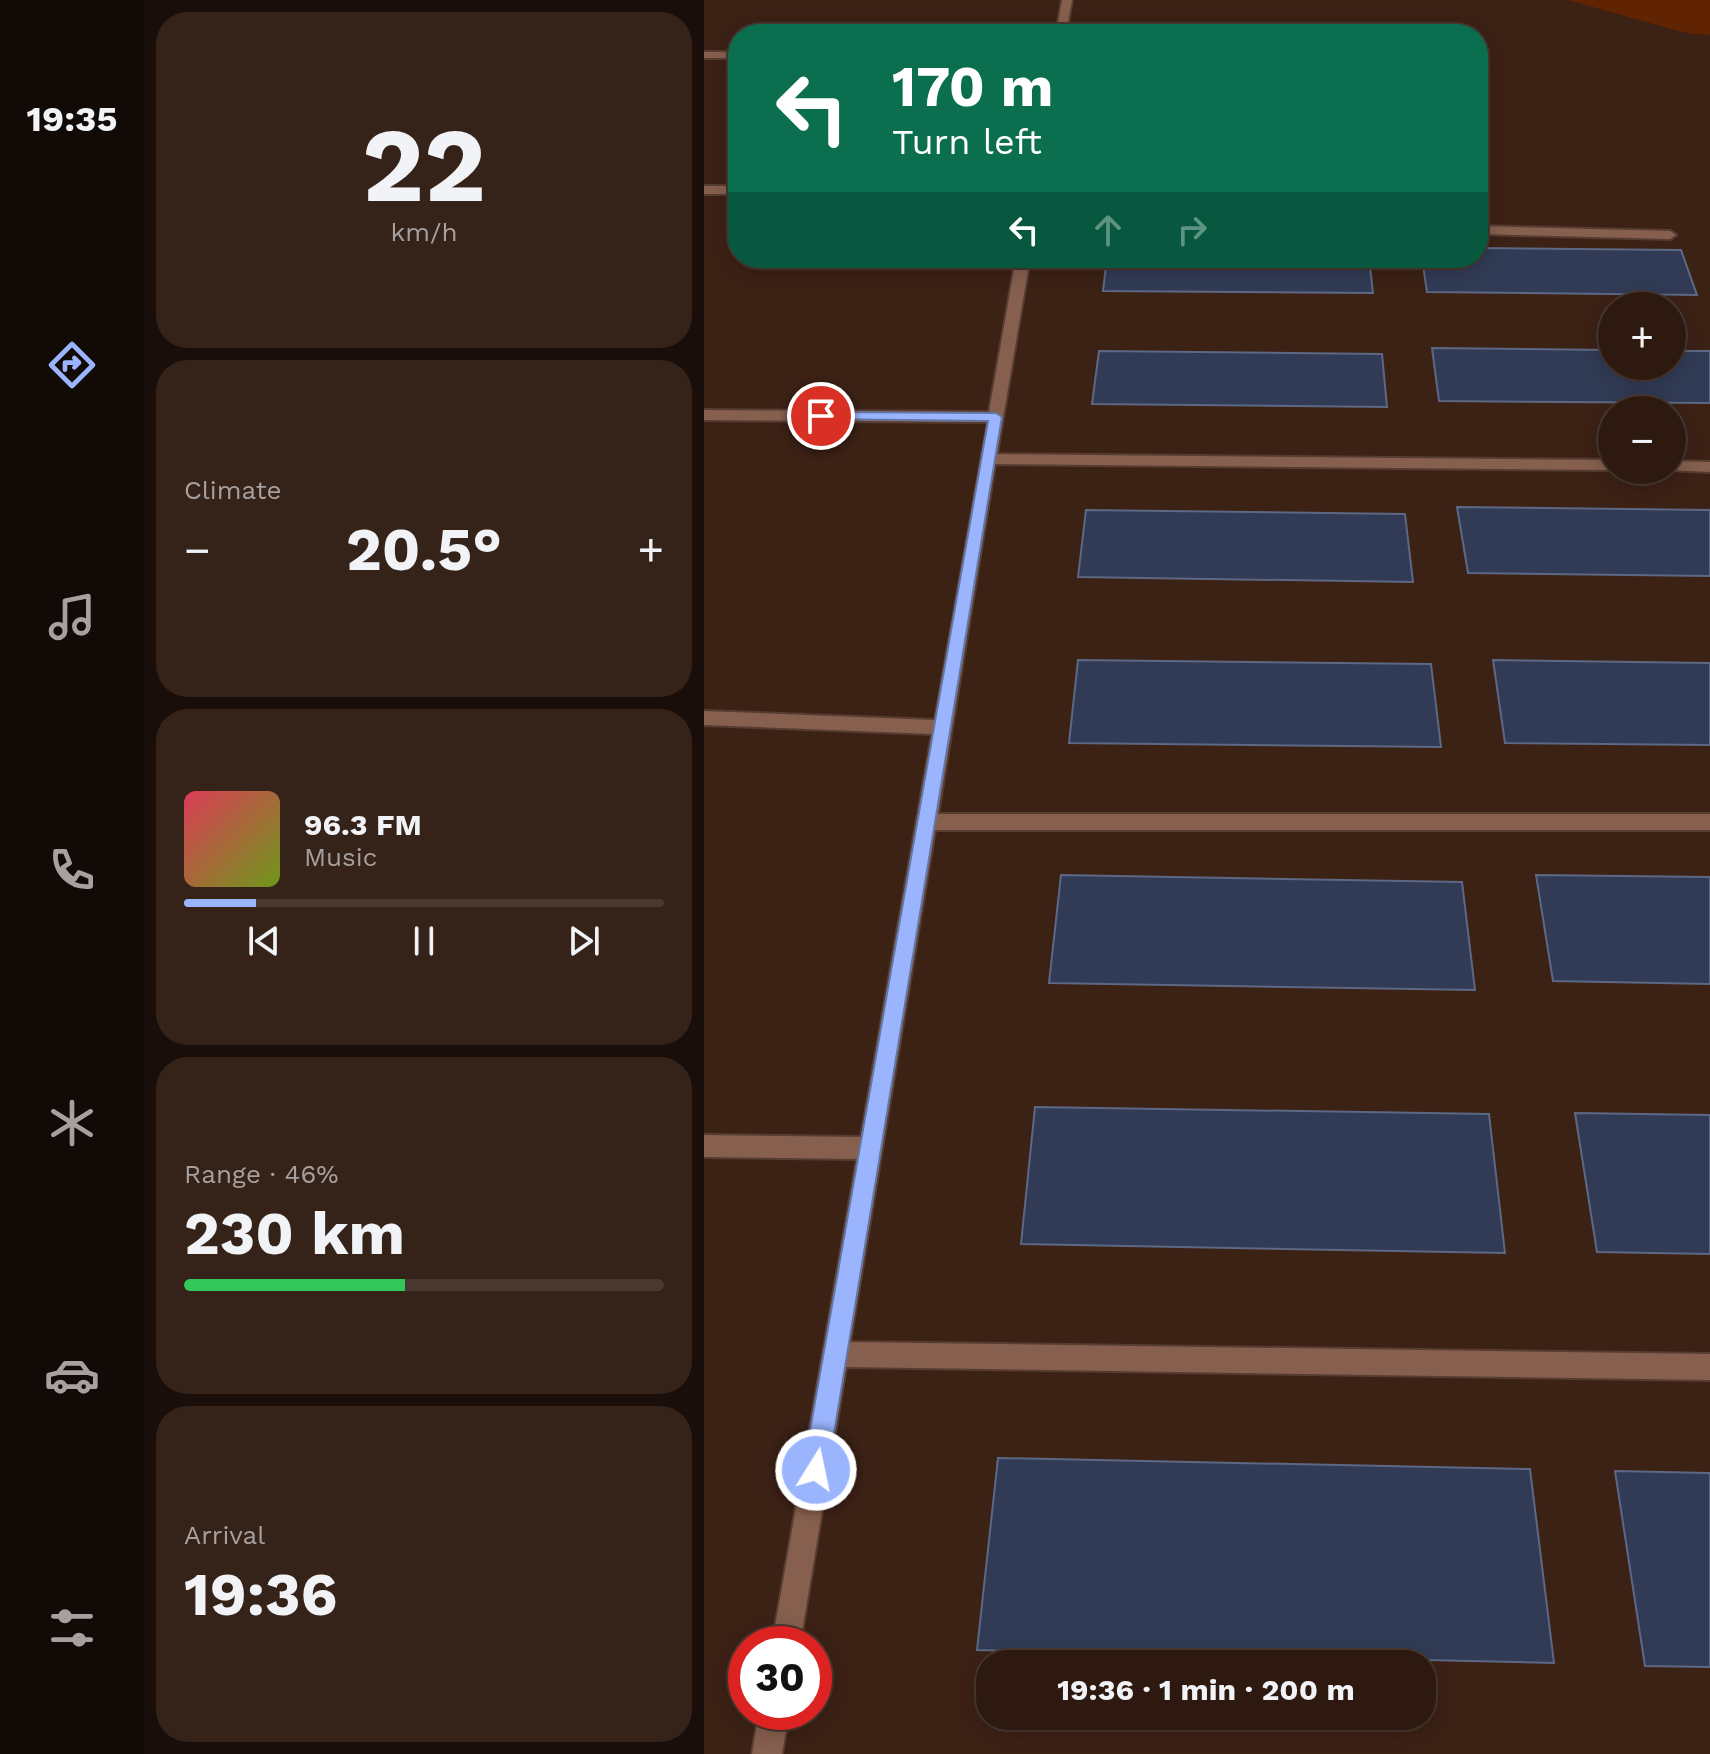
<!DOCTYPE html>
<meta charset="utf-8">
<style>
:root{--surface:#2d1910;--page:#352219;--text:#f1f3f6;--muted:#a7a09f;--line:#483830;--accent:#9ab5fd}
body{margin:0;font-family:"Work Sans",sans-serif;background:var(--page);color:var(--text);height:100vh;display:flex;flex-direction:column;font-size:30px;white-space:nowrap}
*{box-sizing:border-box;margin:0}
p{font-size:26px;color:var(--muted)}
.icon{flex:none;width:44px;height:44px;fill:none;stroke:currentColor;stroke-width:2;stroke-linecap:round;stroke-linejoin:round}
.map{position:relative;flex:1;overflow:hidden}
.panel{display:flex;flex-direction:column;gap:12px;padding:12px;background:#190e09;width:560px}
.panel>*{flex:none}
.banner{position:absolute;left:24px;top:24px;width:760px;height:244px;border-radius:32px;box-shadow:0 4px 20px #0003,0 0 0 2px var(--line);background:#0b6e4f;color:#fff;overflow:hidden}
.tools{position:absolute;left:894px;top:292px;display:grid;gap:16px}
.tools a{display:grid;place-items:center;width:88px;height:88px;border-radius:50%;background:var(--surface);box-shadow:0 4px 20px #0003,0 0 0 2px var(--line);font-size:40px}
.speed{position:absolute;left:24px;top:1626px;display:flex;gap:16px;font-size:40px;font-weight:700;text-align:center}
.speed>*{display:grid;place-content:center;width:104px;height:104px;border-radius:50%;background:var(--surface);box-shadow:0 4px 20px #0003,0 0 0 2px var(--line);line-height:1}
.speed .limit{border:12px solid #d22;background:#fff;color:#111}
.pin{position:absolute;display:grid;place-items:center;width:68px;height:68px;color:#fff;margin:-34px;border:4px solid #fff;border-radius:50%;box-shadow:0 2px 8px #0007}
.me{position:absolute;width:88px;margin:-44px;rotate:10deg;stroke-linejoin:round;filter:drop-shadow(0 0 6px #0008)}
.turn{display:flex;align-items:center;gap:28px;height:168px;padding:0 32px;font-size:36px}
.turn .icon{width:104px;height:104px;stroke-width:2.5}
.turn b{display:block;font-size:56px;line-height:68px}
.lanes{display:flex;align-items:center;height:76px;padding:0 32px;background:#0003;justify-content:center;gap:40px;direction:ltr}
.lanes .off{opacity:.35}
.big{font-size:60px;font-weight:700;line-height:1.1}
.panel .widget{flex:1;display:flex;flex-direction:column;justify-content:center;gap:12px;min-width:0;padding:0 28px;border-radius:32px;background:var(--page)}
.panel .dial{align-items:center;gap:0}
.dial b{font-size:104px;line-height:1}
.song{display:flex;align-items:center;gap:24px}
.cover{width:96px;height:96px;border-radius:12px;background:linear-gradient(135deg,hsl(350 70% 55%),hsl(80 70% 35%))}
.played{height:8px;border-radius:4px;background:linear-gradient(90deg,var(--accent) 15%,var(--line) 15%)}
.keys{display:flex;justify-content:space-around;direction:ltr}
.heat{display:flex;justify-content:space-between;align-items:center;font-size:44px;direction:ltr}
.charge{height:12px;border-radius:6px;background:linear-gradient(90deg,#34c759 46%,var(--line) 0)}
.trip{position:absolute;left:272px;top:1650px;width:460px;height:80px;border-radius:32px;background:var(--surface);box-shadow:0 4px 20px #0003,0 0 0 2px var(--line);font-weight:700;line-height:80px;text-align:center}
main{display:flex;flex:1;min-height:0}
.menu{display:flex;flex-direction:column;width:144px;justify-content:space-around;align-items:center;background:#120a06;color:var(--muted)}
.menu .icon{width:56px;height:56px}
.menu .current{color:var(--accent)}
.menu b{font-size:36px;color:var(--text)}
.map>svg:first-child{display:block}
.green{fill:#612402}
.building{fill:#313b55;stroke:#5d6884;stroke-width:2}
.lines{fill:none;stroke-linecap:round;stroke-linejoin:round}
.street-casing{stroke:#573d31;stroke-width:4}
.street{fill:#865f4e;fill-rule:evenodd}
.route{fill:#9ab5fd;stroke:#6476a4;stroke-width:2}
</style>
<main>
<nav class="menu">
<b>19:35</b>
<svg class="icon current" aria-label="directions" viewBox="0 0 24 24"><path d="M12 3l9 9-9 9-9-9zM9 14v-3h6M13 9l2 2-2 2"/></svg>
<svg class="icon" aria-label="music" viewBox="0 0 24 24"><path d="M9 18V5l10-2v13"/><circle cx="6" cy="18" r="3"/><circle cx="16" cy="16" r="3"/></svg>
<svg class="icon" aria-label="phone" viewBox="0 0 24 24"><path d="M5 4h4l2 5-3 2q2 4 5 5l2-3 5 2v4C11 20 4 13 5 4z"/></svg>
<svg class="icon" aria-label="climate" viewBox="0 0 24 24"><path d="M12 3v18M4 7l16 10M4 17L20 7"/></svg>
<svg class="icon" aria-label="car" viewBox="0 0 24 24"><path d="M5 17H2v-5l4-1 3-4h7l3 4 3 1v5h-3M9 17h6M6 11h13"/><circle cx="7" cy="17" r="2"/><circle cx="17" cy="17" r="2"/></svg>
<svg class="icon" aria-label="filters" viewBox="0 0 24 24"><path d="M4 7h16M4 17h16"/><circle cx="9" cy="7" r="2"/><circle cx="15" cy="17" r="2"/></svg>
</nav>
<section class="panel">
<div class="widget dial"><b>22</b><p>km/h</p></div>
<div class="widget"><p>Climate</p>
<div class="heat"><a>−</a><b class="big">20.5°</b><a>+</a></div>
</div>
<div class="widget">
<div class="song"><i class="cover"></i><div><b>96.3 FM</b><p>Music</p></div></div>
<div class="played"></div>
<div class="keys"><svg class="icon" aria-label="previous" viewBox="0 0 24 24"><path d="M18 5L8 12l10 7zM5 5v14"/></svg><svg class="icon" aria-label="pause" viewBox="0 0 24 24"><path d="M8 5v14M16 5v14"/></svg><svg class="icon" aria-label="next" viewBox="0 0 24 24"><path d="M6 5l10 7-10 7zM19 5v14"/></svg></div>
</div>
<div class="widget"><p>Range · 46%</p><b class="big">230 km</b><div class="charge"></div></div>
<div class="widget"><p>Arrival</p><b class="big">19:36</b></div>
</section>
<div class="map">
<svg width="1006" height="1754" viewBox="0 0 1006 1754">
<rect width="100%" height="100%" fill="#3c2115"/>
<polygon class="green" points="864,0 1006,0 1006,35 982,33"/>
<g class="building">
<polygon points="774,248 977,250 993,295 723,292 718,258 774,258"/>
<polygon points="403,258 665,258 669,293 399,291"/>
<polygon points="728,348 908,350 908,366 968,366 968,351 1006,351 1006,403 735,401"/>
<polygon points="395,351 678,354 683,407 388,404"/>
<polygon points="753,507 1006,510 1006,576 764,573"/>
<polygon points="382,510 701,514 709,582 374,577"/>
<polygon points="374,660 727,664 737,747 365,743"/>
<polygon points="789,660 1006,663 1006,745 801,743"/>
<polygon points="357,875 758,882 771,990 345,983"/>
<polygon points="832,875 1006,877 1006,984 849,981"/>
<polygon points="331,1107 785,1114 801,1253 317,1244"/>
<polygon points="871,1113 1006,1115 1006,1254 893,1252"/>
<polygon points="294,1458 826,1469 850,1663 273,1650"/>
<polygon points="911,1471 1006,1473 1006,1667 941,1666"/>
</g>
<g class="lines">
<defs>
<g id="street">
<polygon points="358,0 368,0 362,34 352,34"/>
<rect x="0" y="52" width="34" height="6"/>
<rect x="0" y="186" width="34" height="8"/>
<polygon points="774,226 966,231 972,235 966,239 774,234"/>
<polygon points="312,258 326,258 293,454 908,460 908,470 291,464 234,814 1006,814 1006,830 231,830 146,1342 1006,1354 1006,1380 142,1367 96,1644 68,1644 153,1159 0,1157 0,1135 157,1137 228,734 0,725 0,711 231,720 284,422 0,420 0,410 285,412"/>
<polygon points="968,461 1006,462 1006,472 965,470 968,470"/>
<polygon points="55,1712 85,1712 78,1754 48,1754"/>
</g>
</defs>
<use href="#street" class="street-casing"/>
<use href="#street" class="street"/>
</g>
<polygon class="route" points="117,412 292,413 298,417 124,1470 120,1478 112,1482 103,1478 99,1470 284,421 112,419 112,413"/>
</svg>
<div class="tools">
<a>+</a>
<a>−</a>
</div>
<div class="speed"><div class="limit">30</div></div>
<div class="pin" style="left:117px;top:416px;background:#d93025"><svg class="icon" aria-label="arrive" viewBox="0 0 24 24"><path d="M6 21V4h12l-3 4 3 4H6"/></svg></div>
<svg class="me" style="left:112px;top:1470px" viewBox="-20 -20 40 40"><circle r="17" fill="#9ab5fd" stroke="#fff" stroke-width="3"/><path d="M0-11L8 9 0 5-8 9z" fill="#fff"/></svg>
<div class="trip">19:36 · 1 min · 200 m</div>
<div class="banner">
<div class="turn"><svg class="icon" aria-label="left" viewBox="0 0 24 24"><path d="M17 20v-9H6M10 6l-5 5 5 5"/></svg><div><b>170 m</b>Turn left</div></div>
<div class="lanes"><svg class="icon" aria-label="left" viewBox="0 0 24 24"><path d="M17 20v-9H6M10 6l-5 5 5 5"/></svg><svg class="icon off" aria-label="ahead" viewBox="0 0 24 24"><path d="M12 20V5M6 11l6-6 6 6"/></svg><svg class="icon off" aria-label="right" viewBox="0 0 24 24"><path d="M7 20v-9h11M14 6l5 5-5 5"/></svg></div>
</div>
</div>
</main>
